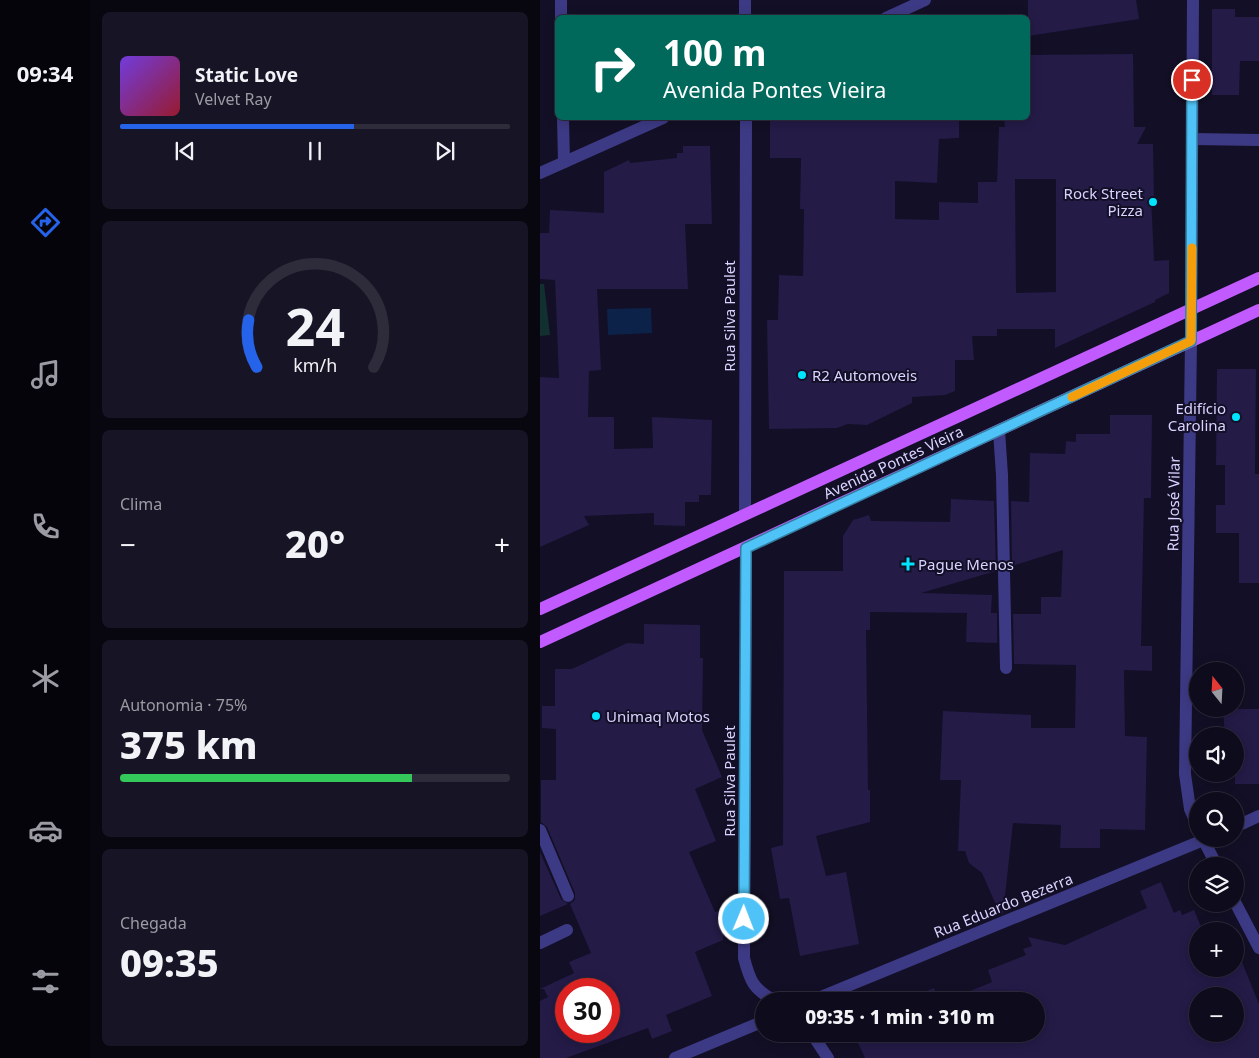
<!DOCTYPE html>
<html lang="pt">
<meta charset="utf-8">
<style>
:root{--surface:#0e0b1c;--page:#171425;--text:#f1f3f6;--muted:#9b9ba3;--line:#2e2b3b;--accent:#2563eb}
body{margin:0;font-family:"Noto Sans",sans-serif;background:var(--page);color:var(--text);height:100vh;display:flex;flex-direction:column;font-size:19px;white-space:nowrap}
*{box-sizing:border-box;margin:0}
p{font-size:16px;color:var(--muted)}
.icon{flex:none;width:28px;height:28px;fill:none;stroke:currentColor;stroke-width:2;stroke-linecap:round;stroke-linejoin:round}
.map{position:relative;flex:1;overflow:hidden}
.sheet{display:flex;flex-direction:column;gap:12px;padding:12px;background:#08060f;width:450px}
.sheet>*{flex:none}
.hud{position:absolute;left:15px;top:15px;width:475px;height:105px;border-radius:8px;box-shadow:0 2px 12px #0003,0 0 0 1px var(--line);background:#00695c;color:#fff;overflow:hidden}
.needle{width:32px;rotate:342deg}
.fabs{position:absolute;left:649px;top:662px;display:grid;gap:10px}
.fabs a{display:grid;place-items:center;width:55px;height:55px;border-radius:50%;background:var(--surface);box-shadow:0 2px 12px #0003,0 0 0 1px var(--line);font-size:25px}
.speed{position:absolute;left:15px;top:978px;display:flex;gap:10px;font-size:25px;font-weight:700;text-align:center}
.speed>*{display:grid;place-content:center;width:65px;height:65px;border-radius:50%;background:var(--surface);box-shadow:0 2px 12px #0003,0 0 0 1px var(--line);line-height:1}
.speed .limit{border:8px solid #d22;background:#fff;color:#111}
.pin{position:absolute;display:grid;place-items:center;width:42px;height:42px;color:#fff;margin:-21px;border:2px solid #fff;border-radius:50%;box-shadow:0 1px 5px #0007}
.me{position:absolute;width:55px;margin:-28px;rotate:1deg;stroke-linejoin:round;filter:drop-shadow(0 0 4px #0008)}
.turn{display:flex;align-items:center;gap:18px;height:105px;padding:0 25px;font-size:22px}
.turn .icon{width:65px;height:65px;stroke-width:2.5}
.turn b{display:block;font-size:35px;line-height:42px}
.big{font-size:38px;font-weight:800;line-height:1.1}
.sheet .widget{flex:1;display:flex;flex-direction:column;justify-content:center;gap:8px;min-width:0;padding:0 18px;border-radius:8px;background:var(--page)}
.sheet .dial{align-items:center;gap:0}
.dial svg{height:130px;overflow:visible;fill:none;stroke:var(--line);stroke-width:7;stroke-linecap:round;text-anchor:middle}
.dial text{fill:var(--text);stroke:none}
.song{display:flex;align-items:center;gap:15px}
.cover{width:60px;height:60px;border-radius:8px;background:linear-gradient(135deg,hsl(260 70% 55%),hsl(350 70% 35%))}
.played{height:5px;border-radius:2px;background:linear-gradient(90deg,var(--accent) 60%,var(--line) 60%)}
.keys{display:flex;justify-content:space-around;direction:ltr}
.heat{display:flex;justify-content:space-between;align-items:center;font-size:28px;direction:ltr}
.charge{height:8px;border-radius:4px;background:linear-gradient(90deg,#34c759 75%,var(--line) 0)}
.trip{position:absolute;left:215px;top:992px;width:290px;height:50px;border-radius:25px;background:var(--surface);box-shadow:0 2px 12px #0003,0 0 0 1px var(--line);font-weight:800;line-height:50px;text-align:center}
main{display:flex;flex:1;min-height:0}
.tab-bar{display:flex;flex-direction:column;width:90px;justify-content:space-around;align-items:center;background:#06040b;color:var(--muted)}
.tab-bar .icon{width:35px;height:35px}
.tab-bar .current{color:var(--accent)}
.tab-bar b{font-size:22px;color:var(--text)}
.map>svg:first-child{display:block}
.green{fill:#12302f}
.water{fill:#0c2248}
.building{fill:#241b47;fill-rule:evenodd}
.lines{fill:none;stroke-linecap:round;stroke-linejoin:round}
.minor{stroke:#3d3a85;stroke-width:12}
.major{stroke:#c25bff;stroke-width:12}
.route-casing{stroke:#337fa1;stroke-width:12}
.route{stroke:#4fc3f7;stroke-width:9}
.slow{stroke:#f59e0b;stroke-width:9}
.poi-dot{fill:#00e5ff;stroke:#130f26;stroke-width:2}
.labels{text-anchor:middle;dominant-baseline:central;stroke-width:4;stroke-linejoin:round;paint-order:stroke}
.poi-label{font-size:15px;fill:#d9d4ff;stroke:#130f26;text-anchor:start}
.street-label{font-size:15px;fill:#d9d4ff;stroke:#130f26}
</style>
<main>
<nav class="tab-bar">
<b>09:34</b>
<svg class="icon current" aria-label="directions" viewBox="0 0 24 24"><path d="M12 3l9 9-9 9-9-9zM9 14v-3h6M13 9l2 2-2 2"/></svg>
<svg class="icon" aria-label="music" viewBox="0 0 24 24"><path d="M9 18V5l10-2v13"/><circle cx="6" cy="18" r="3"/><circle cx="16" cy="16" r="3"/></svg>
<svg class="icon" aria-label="phone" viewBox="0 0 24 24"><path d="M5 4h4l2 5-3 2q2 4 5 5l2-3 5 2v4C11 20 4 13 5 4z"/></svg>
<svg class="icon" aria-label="climate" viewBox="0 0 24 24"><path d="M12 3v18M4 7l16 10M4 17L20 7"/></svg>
<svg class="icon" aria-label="car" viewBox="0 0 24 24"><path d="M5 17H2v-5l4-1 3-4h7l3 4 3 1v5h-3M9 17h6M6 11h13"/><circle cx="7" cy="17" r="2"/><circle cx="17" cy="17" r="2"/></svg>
<svg class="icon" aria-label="filters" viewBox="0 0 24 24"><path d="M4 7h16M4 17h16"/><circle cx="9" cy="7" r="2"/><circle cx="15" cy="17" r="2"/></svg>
</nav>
<section class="sheet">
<div class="widget">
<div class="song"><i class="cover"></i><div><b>Static Love</b><p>Velvet Ray</p></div></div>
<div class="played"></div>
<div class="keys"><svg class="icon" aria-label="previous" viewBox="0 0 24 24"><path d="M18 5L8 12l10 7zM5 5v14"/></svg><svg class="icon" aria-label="pause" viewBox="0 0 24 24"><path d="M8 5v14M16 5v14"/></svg><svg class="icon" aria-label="next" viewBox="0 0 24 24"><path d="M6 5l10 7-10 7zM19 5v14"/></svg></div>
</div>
<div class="widget dial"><svg viewBox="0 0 100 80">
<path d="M14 69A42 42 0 1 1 86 69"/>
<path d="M14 69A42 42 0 0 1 9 40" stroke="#2563eb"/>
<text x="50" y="56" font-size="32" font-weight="700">24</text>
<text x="50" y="72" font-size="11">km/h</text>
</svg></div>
<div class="widget"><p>Clima</p>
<div class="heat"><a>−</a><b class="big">20°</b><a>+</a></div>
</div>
<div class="widget"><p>Autonomia · 75%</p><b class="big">375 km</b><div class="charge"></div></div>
<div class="widget"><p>Chegada</p><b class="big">09:35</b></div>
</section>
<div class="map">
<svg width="719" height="1058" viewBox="0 0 719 1058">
<rect width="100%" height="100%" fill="#130f26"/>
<polygon class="green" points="0,284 4,284 10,335 0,336"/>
<polygon class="water" points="111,308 112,333 68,335 67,309"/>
<g class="building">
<polygon points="488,0 596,0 599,19 488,36"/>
<polygon points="672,9 695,9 695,17 719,17 719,61 700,61 699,95 672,95"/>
<path d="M593 54 594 127H606L597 144H613L614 196H611L614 261 629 260V293L615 300V302L515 348V329H457V336H432L434 360H415V391L405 395 372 397V403L327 425 308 424 297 428 229 429 227 320H238L239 275 263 276 264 209H260L261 158H230V118H419V138L399 139 397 183 355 181V219L399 220V202L438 203V182H457L459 127H465L464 118H488V55ZM475 179H516V292L476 293Z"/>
<polygon points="143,146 170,146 172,224 145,224 148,289 57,289 61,370 49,371 48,417 74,417 74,449 113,448 112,417 172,420 171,495 159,495 159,502 145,502 145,526 114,525 114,513 44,516 49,525 0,547 0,377 19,378 15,280 0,279 0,233 9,233 10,210 64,213 64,172 89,160 90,163 137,158 137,153 143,153"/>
<polygon points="677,369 716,369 715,474 719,474 719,583 699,583 699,533 676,533 676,505 685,505 685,465 676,465"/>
<polygon points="570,415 612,415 611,498 604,498 601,646 612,646 612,671 584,670 585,736 607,737 605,830 560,829 560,848 520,848 521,825 473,823 463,914 460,914 442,873 429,863 425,851 418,851 421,780 400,780 403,711 491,715 491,728 535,728 536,665 474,664 473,614 501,614 501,597 521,597 523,550 472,566 471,501 489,502 490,453 525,454 526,441 536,442 536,434 570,434"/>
<polygon points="411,499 454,501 456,571 381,593 452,595 451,613 457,613 457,643 426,642 427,613 330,612 330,630 326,630 328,790 330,790 330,822 276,836 286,876 306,872 319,944 260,956 249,898 240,899 231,848 243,845 244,571 303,571 303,536 313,520 329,515 331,521 410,522"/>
<path d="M104 624 160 625V658H163L162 730 182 777 155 789 176 841 149 852 175 912 183 909V940L155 952 172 996 126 1015 132 1031 112 1039 108 1028 26 1058H0V1001L8 997 4 989H0L34 973 29 962 51 953 30 904 35 900V893L7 827 1 822V780H16V729L2 728V706H15V669H32L87 643 104 644ZM26 989H69V1031H26Z"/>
<polygon points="683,709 719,709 719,784 695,784 695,736 685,736"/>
<polygon points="0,852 21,899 28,904 0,916"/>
<path d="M621 882 634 913 640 910 642 915 654 910 663 931H658V969H683L684 972 695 969 696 947 719 1004V1058H325L314 1034H496V1001H406L452 982 448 970 486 955 483 949 492 946 488 937 525 945 607 908 600 891ZM658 996H695V1034H658Z"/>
<polygon points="394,988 399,1001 361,1001"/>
</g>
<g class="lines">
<g class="minor">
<polyline points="21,0 21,18"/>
<polyline points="205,0 205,18"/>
<polyline points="653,0 651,341 645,774 650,809 658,827"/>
<polyline points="346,18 385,0"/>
<polyline points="23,118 24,162"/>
<polyline points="652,139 719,140"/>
<polyline points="0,173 123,118"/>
<polyline points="459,431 462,475 466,668"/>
<polyline points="205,514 206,118"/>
<path d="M206 548 204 958C210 981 213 989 235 1001"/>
<polyline points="695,827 719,816"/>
<polyline points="0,830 28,896"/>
<polyline points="663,839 677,866"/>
<polyline points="695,902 719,948"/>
<polyline points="0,943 27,930"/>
<polyline points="271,1001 666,839"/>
<polyline points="272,1034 288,1058"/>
<polyline points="135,1058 224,1021"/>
</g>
<g class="major">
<polyline points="0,609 719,278"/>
<polyline points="0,642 719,310"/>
</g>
</g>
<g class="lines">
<defs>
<polyline id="route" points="204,919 206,548 651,341 652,80"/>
</defs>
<use href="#route" class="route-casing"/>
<use href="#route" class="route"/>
<polyline class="slow" points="532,397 651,341 652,248"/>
</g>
<g class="poi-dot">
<circle cx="613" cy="202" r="5"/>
<circle cx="262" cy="375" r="5"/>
<circle cx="696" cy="417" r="5"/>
<path d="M365.5 556.5h5v5h5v5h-5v5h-5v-5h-5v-5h5z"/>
<circle cx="56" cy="716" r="5"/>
</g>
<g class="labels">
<g class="poi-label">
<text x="603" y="193" text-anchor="end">Rock Street<tspan x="603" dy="17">Pizza</tspan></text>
<text x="272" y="375">R2 Automoveis</text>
<text x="686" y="408" text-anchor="end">Edifício<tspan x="686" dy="17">Carolina</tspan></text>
<text x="378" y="564">Pague Menos</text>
<text x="66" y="716">Unimaq Motos</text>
</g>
<g class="street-label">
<text transform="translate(189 316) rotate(-90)">Rua Silva Paulet</text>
<text transform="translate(353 462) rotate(-25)">Avenida Pontes Vieira</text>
<text transform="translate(633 504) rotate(-89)">Rua José Vilar</text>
<text transform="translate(189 781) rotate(-90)">Rua Silva Paulet</text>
<text transform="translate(463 905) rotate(-22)">Rua Eduardo Bezerra</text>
</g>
</g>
</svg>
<div class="fabs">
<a><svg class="needle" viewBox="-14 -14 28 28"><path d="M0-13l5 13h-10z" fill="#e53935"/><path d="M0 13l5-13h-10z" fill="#9b9ba3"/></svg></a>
<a><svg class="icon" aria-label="sound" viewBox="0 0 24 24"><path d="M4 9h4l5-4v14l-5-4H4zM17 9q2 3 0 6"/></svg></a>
<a><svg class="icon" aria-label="search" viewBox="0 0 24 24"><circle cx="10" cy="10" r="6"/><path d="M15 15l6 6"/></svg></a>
<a><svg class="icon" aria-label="layers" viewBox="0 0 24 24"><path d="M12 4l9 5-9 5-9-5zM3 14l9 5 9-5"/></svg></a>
<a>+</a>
<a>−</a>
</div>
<div class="speed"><div class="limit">30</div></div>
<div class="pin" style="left:652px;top:80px;background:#d93025"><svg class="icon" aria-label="arrive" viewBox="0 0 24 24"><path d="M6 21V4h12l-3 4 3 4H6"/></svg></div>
<svg class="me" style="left:204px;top:919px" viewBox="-20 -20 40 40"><circle r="17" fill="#4fc3f7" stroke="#fff" stroke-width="3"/><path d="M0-11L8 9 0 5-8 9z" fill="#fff"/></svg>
<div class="trip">09:35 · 1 min · 310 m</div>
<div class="hud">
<div class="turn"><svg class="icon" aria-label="right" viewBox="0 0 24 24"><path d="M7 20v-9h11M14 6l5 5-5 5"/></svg><div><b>100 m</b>Avenida Pontes Vieira</div></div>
</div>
</div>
</main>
